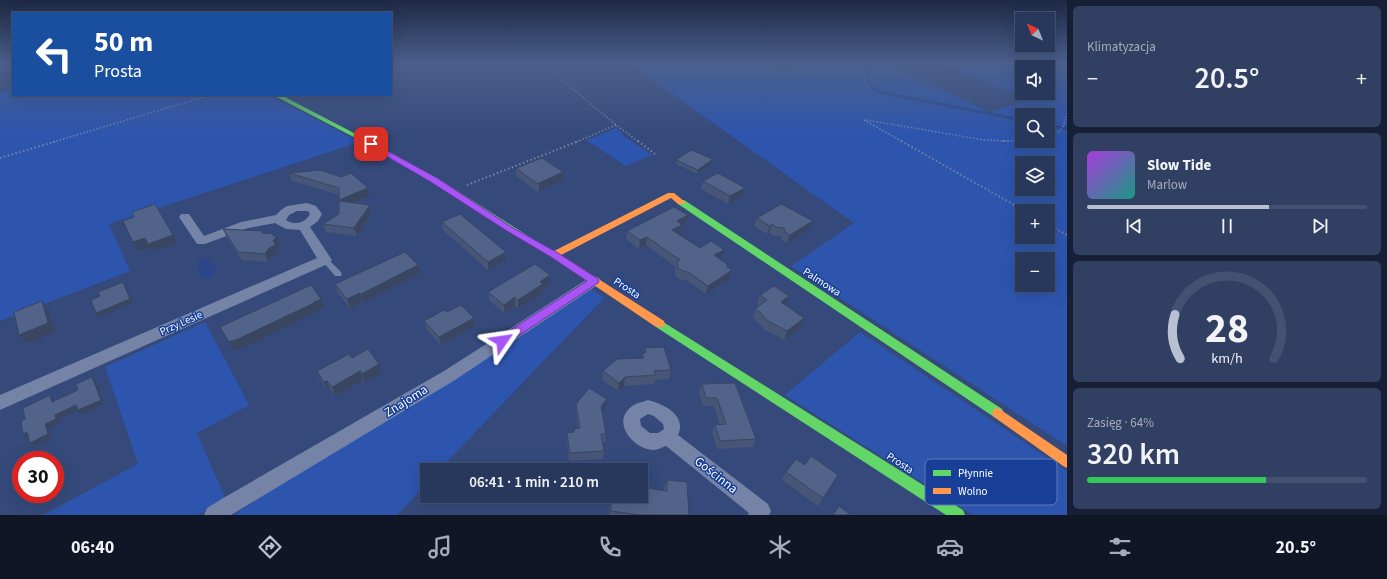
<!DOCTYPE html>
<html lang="pl">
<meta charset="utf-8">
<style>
:root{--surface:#28385c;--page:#303f62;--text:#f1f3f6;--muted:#a5acbb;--line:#445272;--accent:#b8c0d1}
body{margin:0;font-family:"Source Sans 3",sans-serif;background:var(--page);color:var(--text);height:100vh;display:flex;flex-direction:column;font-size:15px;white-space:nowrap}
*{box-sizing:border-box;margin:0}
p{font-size:13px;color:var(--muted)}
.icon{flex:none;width:22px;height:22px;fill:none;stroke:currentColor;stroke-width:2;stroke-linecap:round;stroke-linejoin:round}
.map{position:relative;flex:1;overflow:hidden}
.panel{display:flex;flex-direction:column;gap:6px;padding:6px;background:#161f33;width:320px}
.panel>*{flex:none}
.banner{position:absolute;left:12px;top:12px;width:380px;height:84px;border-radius:0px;box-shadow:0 4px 16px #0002,0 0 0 1px var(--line);background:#1a4fa0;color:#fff;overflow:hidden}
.needle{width:26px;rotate:317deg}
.tools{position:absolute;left:1015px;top:12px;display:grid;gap:8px}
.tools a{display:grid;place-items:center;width:40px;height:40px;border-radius:0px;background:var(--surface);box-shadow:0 4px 16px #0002,0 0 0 1px var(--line);font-size:20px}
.speed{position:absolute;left:12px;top:451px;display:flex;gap:8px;font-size:20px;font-weight:700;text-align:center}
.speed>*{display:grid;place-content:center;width:52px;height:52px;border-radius:50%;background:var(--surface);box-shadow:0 4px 16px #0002,0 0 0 1px var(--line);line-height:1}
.speed .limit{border:6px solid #d22;background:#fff;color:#111}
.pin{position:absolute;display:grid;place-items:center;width:34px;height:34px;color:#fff;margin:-17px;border-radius:8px;box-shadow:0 2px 6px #0006}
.me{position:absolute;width:44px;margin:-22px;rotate:58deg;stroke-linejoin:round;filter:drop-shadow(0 0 3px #0008)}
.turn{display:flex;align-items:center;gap:14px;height:84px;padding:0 16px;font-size:18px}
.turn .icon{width:52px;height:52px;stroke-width:2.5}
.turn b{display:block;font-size:28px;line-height:34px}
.big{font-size:30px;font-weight:600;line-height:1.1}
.panel .card{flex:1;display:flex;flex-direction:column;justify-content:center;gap:6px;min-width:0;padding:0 14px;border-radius:6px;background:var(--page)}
.panel .dial{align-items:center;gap:0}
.dial svg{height:104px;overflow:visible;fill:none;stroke:var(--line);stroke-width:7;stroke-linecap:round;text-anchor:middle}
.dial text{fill:var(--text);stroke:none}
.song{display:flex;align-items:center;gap:12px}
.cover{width:48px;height:48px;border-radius:6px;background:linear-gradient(135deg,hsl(280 70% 55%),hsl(170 70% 35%))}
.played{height:4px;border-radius:2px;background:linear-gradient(90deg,var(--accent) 65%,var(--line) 65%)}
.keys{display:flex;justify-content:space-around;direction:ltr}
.heat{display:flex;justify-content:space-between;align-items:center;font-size:22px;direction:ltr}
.charge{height:6px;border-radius:3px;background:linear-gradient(90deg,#34c759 64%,var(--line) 0)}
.trip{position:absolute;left:420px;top:463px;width:228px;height:40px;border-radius:0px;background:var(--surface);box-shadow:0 4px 16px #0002,0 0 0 1px var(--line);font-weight:600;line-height:40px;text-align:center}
.dock{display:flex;height:64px;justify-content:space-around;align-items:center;background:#101625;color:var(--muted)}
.dock .icon{width:28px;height:28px}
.dock .current{color:var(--accent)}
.dock b{font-size:18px;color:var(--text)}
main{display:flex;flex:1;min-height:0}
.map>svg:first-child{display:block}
.green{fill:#2d55ae;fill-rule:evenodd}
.water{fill:#2c4789}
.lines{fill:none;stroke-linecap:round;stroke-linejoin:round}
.stream{stroke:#2c4789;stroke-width:3}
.path-far1{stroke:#7483a6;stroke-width:1.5;stroke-dasharray:1.5 2;stroke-linecap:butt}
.path{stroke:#7483a6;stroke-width:2;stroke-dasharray:1.5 2.5;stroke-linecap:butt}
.lane{fill:#7483a6;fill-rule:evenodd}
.street{fill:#7483a6;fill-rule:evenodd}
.fast{fill:#63d668;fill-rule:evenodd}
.slow{fill:#ff974d;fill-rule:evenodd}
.wall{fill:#475577}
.shaded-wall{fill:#394561}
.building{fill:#52638a;stroke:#394561}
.route{fill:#a855f7;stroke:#6d37a1}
.labels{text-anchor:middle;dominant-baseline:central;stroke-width:3;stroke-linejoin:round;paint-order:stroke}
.street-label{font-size:11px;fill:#fff;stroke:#183f98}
.near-street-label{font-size:13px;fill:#fff;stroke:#183f98}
.key{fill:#183f98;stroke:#5d79b7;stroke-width:1}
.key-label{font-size:11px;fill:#fff}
</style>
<main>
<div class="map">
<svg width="1067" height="515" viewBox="0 0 1067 515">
<rect width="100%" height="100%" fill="#354a7b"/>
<g class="green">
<path d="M629 63H762L781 73 813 63H882L989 112 1031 100 943 63H1067V446L791 266 854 223ZM1022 67H1048V93H1022ZM1022 115H1048V141H1022ZM1022 163H1048V189H1022ZM1022 211H1048V237H1022ZM1022 259H1048V285H1022Z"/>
<polygon points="13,88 13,95 268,95 360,142 109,224 130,271 0,321 0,92"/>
<polygon points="617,128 625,137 652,155 626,166 586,140"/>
<polygon points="589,287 604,298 439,470 427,470 427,483 397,515 233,515"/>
<polygon points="205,322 249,405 197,433 225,498 199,515 43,515 138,464 105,367"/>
<polygon points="860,332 1067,471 1067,515 973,515 785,395"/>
</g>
<polygon class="water" points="202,258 208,259 217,270 210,278 202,278 199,276 198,263"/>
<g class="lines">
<g class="stream">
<path d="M869 63C866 79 865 82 879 92L1022 120"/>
<polyline points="0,91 13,87"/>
<polyline points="1048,125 1067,129"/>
</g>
<g class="path-far1">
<polyline points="542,63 616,125 639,142"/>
<polyline points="864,120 903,142"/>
<polyline points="866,120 984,140 1010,141 1022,140"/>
<path d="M1048 136C1062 133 1064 126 1067 113"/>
<polyline points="53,142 210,95"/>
<polyline points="576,142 616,125"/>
</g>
<g class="path">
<polyline points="638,141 655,154"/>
<polyline points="901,141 1025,211"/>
<polyline points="1003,141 1011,141"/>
<polyline points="0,158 57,141"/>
<polyline points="467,185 579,141"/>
<polyline points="1048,224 1067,235"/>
</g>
<polygon class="lane" points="323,258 327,258 341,272 342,274 341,276 335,276 323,262 321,260"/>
<g class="street">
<path d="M307 203 316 206 322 214 318 221 310 227 332 260 330 263 0 410V395L317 258 300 230 286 229 275 223 248 228 205 244H197L179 217 181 214H189L204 236 241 222 276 215 281 210 287 206ZM297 211H308L310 214C305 223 295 226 286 220L289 215Z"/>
<polygon points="594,276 599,278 601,281 599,284 455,380 231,515 204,515 207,508 225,497 444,371 589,278"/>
<path d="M648 400C664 404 687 415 678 435L768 504 771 511 769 515H748L749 513 666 446C662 447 658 450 654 450 634 450 611 423 631 407 635 403 643 402 648 400ZM648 414 654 416 663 424 664 429 658 433H650L641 426 640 419Z"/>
</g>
<g class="fast">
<polygon points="273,95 281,95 373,143 437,178 547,248 546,250 540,250 431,182 369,145"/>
<polygon points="678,200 684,200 1002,409 1004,413 1002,417 998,418 994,417 678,204 677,202"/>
<polygon points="660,320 963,510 965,515 946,515 656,327 655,324 656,321"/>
</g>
<g class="slow">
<polygon points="668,193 674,193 685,202 684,204 678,204 671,198 561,255 664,321 665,324 664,327 656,327 539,248 543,245 554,251"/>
<polygon points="998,408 1067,455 1067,468 1063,466 994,417 992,413 994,409"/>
</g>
</g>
<g class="wall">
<polygon points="676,160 712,163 697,174 676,164"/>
<polygon points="516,168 563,180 539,191 536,191 516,176"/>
<polygon points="289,173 368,188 370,196 355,203 371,213 357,236 326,232 323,224 339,214 339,195 292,181"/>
<polygon points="703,181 745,188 743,196 728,204 701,189"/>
<polygon points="757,218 809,229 787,243 782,240 781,236 774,236 769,233 767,234 754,226"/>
<polygon points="442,222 506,261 488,270 443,230"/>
<polygon points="686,224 682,226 680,233 679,234 700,248 721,258 720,259 727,267 732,270 730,279 706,294 686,280 681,280 676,276 675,269 676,267 646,245 639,249 626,239 627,231"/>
<polygon points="223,229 263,231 264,233 275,236 280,244 277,249 279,253 272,256 268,262 242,260 227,238"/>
<polygon points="420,273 363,303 362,302 350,308 338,293 335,284"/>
<polygon points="550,275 550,284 543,288 543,293 518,308 515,306 504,313 489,300 488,292"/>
<polygon points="760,295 786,304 785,305 804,318 800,327 784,340 765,330 753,317 756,308 759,306 757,304"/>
<polygon points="447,312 475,326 441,345 426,329 424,321"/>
<polygon points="645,348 671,370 669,379 655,380 654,384 624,386 618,391 602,380 603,371 642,358 642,353 644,353"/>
<polygon points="317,371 382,373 365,383 363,380 335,396 330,389 328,391 320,379"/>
<polygon points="735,383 756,439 753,447 717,449 712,433 715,425 720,425 714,406 703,406 699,393 702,384"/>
<polygon points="576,404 606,407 602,411 606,434 605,442 602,442 604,451 603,459 569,461 567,441 567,433 574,432 574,429 578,429 576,412"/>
<polygon points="786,472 838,475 818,506 782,480"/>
<polygon points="667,480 689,515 609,515 610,496 641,496 664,490 664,488"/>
</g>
<g class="shaded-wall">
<polygon points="713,159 712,163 697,174 698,170"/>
<polygon points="563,172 563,180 539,191 539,183"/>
<polygon points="368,188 370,196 341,208 339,200"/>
<polygon points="745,188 743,196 728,204 730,196"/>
<polygon points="370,205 371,213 357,236 354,228"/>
<polygon points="688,215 686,224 682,226 680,233 671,238 672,230 677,221"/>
<polygon points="813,221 809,229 787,243 790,235"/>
<polygon points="772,224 769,233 767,234 770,226"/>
<polygon points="274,234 276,238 277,236 280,244 277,249 279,253 272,256 268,262 265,254 273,241 273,236"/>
<polygon points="173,235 177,243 153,252 149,247 138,251 133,242 145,238"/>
<polygon points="647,237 646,245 639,249 640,240"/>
<polygon points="724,250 721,258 712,264 714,255"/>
<polygon points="506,252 506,261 488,270 488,262"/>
<polygon points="418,265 420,273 363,303 361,294"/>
<polygon points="732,270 730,279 706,294 708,286"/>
<polygon points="550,275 550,284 543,288 543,293 518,308 518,300 540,282"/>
<polygon points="123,282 126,287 133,303 99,317 96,313"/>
<polygon points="360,293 362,302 350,308 347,299"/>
<polygon points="789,296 786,304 777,310 781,302"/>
<polygon points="515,297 515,306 504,313 504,305"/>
<polygon points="321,299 324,307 317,311 317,312 242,348 233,351 229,342"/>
<polygon points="42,301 49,310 55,332 27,343 19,335"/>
<polygon points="474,318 475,326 441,345 439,337"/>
<polygon points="804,318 800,327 784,340 787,331"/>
<polygon points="379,364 382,373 365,383 362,374"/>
<polygon points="360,371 363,380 335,396 332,387"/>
<polygon points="92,377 96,381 104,404 82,415 78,410"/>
<polygon points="625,377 624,386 618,391 619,383"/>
<polygon points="327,381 330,389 328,391 324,382"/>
<polygon points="50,395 54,400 55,406 52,402"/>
<polygon points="607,399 606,407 600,414 601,406"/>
<polygon points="76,405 80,409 59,419 60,423 49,428 52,438 34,447 30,443 45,424 55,415"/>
<polygon points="27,432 31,436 28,438 23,434"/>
</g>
<g class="building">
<polygon points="691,150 713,159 698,170 676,160"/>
<polygon points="542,158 563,172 539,183 536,183 516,168"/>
<polygon points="320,170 341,177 351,173 368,188 339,200 339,188 289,173"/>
<polygon points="718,173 745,188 730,196 703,181"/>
<polygon points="339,201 370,205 354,228 323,224 339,214"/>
<polygon points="155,204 173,235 148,244 145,238 133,242 123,221 134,217 132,212"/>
<polygon points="781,204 813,221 790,235 785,232 784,228 776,227 772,224 770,226 757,218"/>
<polygon points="674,207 688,215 677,221 682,225 672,230 700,248 711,241 724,250 714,255 727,264 727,267 732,270 708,286 688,272 683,271 678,268 677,261 680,260 647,237 640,240 627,231"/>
<polygon points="460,214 506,252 488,262 442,222"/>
<polygon points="223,229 263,231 262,233 274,234 273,236 277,236 273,241 276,245 269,248 265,254 238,252"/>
<polygon points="405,252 418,265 361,294 360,293 347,299 335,284"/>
<polygon points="535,264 550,275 540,282 543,284 518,300 515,297 504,305 488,292"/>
<polygon points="123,282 130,299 96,313 91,300 100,296 98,292"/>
<polygon points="311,285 321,299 314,302 314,303 238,339 229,342 220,327"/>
<polygon points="774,286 789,296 781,302 804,318 787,331 768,321 756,308 767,300 760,295"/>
<polygon points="42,301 48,323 19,335 14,312"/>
<polygon points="461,305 474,318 439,337 424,321 444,310 447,312"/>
<polygon points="664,347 671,370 654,371 656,375 625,377 619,383 603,371 617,359 644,358 642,353 646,353 645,348"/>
<polygon points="368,349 379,364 362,374 360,371 332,387 327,381 324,382 317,371 349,354 352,358"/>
<polygon points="92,377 101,400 78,410 76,405 55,415 56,419 45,424 48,434 30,443 27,432 23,434 21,421 25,419 23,408 50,395 52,402 78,390 76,384"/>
<polygon points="735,383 756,439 720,441 715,425 726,424 717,398 706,398 702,384"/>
<polygon points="589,388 607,399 601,406 606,434 601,434 604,451 570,453 567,433 574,432 574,429 580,428 576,404"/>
<polygon points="811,456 838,475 823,498 786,472 796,459 805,465"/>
<polygon points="667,480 687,482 689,515 640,515 611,511 611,496 641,496 641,487 667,491"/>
<polygon points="839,506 851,515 833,515"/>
</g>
<linearGradient id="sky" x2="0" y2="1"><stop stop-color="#1d2944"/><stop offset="0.47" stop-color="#4b608d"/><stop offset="1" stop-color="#4b608d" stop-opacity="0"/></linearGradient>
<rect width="1067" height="135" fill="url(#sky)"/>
<polygon class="route" points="371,142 437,178 513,228 558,253 598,279 599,281 598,283 506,344 498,344 497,341 498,338 587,281 551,257 507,231 431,182 369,146 368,144"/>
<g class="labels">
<g class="street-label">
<text transform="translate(822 282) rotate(33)">Palmowa</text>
<text transform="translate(627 288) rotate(33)">Prosta</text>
<text transform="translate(181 323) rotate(-24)">Przy Lesie</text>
<text transform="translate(900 463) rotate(33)">Prosta</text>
</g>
<g class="near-street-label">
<text transform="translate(406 401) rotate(-32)">Znajoma</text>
<text transform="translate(716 475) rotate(38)">Gościnna</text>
</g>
</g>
<rect x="925" y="459" width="132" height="46" rx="6" class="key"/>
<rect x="933" y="470" width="18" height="6" fill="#63d668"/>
<rect x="933" y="488" width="18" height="6" fill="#ff974d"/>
<g class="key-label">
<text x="958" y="477">Płynnie</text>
<text x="958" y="495">Wolno</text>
</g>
</svg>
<div class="tools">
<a><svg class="needle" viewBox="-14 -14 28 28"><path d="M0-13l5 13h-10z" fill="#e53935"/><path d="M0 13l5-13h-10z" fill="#a5acbb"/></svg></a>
<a><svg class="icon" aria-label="sound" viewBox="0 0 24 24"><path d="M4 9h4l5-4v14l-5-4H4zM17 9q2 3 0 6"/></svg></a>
<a><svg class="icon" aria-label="search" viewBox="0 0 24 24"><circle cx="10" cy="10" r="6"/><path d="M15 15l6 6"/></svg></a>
<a><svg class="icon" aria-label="layers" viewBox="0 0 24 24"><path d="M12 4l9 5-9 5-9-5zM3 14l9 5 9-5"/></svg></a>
<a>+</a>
<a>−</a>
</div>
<div class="speed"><div class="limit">30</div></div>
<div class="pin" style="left:371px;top:144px;background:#d93025"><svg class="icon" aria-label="arrive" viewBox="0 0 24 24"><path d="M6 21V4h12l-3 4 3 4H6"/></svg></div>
<svg class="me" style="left:502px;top:341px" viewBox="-20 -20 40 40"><path d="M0-17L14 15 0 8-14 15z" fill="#a855f7" stroke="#fff" stroke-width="4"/></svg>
<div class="trip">06:41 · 1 min · 210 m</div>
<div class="banner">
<div class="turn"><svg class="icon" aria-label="left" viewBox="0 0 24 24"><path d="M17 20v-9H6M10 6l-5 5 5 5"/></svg><div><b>50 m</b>Prosta</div></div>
</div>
</div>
<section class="panel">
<div class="card"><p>Klimatyzacja</p>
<div class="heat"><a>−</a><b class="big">20.5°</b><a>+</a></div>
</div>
<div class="card">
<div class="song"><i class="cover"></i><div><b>Slow Tide</b><p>Marlow</p></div></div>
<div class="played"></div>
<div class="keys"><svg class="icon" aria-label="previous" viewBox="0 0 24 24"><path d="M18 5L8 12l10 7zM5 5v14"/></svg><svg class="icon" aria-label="pause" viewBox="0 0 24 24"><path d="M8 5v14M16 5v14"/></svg><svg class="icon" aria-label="next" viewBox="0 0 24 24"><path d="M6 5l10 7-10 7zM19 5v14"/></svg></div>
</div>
<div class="card dial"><svg viewBox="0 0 100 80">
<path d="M14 69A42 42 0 1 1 86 69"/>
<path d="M14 69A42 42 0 0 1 10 35" stroke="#b8c0d1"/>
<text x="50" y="56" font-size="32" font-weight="700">28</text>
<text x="50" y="72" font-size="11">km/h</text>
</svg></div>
<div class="card"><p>Zasięg · 64%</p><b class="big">320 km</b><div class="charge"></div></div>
</section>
</main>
<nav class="dock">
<b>06:40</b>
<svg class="icon current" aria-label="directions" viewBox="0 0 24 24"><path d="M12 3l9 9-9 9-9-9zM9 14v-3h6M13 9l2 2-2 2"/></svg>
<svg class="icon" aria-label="music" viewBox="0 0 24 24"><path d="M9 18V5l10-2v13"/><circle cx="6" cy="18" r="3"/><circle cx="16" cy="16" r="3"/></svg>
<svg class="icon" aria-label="phone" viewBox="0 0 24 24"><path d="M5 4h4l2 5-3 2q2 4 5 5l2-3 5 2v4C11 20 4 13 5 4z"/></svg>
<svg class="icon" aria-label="climate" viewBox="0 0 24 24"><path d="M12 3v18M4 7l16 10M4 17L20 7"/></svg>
<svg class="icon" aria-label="car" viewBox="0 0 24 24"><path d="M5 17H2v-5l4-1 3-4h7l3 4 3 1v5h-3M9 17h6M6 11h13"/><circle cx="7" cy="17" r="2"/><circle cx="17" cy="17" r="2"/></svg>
<svg class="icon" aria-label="filters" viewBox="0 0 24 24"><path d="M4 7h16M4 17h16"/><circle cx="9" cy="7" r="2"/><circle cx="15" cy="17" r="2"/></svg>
<b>20.5°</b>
</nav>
